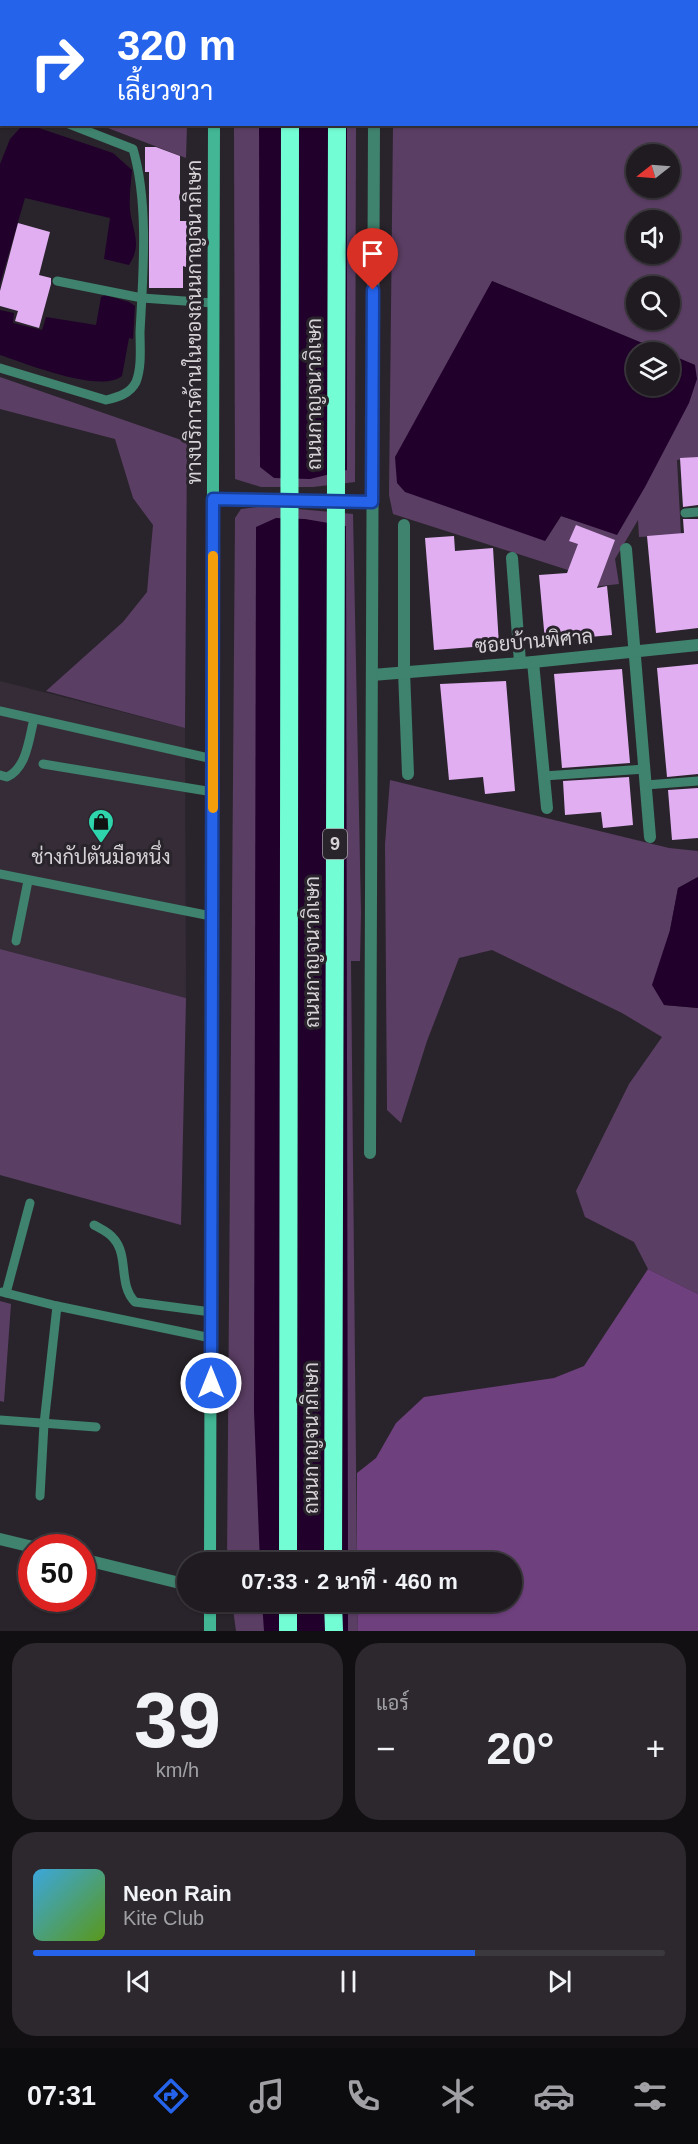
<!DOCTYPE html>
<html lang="th">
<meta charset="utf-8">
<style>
:root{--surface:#1f1b20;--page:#2c282d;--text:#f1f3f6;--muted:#a1a1a5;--line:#3c393e;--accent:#2563eb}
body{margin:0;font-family:Arial,Sarabun,sans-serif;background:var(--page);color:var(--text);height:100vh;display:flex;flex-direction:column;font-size:22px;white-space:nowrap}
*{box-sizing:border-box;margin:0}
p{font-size:20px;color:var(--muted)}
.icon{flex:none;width:33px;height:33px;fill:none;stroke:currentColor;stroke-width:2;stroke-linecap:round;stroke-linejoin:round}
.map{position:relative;height:1631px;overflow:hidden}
.panel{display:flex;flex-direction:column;gap:12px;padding:12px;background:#110f12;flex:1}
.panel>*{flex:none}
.top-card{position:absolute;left:0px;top:0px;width:699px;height:126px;box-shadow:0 2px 4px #0004,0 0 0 2px var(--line);background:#2563eb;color:#fff;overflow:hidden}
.needle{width:39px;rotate:253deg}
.controls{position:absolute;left:626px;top:144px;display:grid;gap:12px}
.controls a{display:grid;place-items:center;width:54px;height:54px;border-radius:50%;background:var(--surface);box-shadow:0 2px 4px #0004,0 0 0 2px var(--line);font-size:30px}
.speed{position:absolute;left:18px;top:1534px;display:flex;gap:12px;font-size:30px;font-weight:700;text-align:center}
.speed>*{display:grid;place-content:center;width:78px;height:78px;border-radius:50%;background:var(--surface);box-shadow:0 2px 4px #0004,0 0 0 2px var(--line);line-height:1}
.speed .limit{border:9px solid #d22;background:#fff;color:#111}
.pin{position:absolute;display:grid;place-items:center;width:51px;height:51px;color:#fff;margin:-62px -26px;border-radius:50% 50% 50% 0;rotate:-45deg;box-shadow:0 0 6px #0007}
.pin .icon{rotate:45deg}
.me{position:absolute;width:66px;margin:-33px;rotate:0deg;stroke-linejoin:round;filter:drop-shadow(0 0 4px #0008)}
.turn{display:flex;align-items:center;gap:21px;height:126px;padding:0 18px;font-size:27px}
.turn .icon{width:78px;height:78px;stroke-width:2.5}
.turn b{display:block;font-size:42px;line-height:51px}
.big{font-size:45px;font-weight:700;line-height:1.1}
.panel .widget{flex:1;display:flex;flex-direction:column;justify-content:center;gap:9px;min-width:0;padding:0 21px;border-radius:24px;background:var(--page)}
.panel .dial{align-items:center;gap:0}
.dial b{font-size:78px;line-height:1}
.song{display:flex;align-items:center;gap:18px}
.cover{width:72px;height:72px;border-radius:9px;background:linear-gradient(135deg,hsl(200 70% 55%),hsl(90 70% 35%))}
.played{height:6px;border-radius:3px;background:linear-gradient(90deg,var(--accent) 70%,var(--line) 70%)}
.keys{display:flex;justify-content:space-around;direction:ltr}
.heat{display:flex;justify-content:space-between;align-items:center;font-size:33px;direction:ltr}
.panel .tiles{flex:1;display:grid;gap:12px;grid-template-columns:1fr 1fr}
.widget:last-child{grid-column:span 2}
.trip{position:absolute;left:177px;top:1552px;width:345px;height:60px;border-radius:30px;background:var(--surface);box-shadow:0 2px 4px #0004,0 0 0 2px var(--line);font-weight:700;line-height:60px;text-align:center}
.menu{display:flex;height:96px;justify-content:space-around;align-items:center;background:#0c0b0d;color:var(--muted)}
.menu .icon{width:42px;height:42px}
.menu .active{color:var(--accent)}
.menu b{font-size:27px;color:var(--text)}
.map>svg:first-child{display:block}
.built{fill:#352c38}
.green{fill:#5b3e64;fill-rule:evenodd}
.forest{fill:#6e407d}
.water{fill:#21012b}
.building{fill:#e1aef2}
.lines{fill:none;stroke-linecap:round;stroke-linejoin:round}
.lane{stroke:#3f826d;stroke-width:9}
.street{stroke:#3f826d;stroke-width:12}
.secondary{stroke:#42b695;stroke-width:12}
.highway{stroke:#73fdd4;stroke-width:18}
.highway-bridge{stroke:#73fdd4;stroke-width:18}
.route-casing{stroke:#184099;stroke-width:15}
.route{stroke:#2563eb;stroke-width:10}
.slow{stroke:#f59e0b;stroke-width:10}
.labels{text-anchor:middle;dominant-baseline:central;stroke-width:6;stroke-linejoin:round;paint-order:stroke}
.shield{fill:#29242b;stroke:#a29ea3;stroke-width:1.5}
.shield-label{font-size:18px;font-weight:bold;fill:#d6d3d7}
.street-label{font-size:20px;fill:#d6d3d7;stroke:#29242b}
.poi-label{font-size:20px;fill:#d6d3d7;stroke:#29242b}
</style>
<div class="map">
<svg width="698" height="1631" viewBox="0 0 698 1631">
<rect width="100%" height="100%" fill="#29242b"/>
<polygon class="built" points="0,681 185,728 186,998 0,949"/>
<g class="green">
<path d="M698 66V457L677 460 681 535 639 537 638 520 615 559 619 584 573 589 571 571 393 514 389 495 393 125 698 124ZM636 154H669V188H636ZM636 220H669V254H636ZM492 281 664 352H669V354L695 365 617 534 561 516 545 541ZM636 286H669V320H636Z"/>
<polygon points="100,125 187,125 186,158"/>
<polygon points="234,125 356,125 355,482 313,487 261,487 235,479"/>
<polygon points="0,377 187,442 185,728 46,691 123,622 147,592 153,525 133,498 115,439 0,409"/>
<polygon points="265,506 353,514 361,913 360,961 351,961 357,1563 227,1563 235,518 241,509"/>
<polygon points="390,780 669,848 698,851 698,877 678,888 670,930 664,1005 698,1008 698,1294 648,1269 634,1242 585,1217 576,1191 629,1084 662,1037 622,1013 492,950 459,958 427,1041 401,1123 387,1110 385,844"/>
<polygon points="0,949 186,998 181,1225 0,1175"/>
<polygon points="0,1301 11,1304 4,1402 0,1401"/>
<polygon points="232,1602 357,1602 358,1631 236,1631"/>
</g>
<polygon class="forest" points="648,1269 698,1294 698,1631 358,1631 357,1602 512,1602 512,1563 357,1563 357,1473 376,1458 396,1423 424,1397 554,1378 584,1366"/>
<g class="water">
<path d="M30 125 113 153 132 170C131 183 129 197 130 209 132 231 143 244 129 265L104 259 110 218 25 198 0 284V164L10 139 20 128Z"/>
<polygon points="259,125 347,125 347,470 310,479 274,478 260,467"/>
<polygon points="492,281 664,352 636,352 636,386 669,386 669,354 695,365 697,379 689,403 645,487 617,535 561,516 545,541 405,492 397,483 395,457"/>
<path d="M105 295 129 302 135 306 133 339 129 338 122 376C100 394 25 363 0 355V310L14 313 13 323 42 330 46 317 96 325 101 297Z"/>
<polygon points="276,518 305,519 346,526 348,1563 260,1563 254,1411 256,527"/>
<polygon points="698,877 698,1008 664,1005 652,985 670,930 678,888"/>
<polygon points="262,1602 348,1602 348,1631 264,1631"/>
</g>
<g class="building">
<polygon points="145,147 156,147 180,156 180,221 187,221 186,267 183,266 183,288 149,288 149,172 145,172"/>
<polygon points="18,223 50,232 39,275 51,278 51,284 39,328 15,321 18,311 0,306 0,291"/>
<polygon points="698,457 698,505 683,507 680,458"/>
<polygon points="683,519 698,519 698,628 656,633 647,536 684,533"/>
<polygon points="576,525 615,540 597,588 607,586 612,635 545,641 539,575 567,573 578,544 569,541"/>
<polygon points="454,536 455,551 493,548 499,645 434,650 425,538"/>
<polygon points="698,664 698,774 667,777 657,668"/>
<polygon points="622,669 630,763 562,768 554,674"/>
<polygon points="506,681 515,791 485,794 483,777 449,780 440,684"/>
<polygon points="629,777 633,825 603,828 601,812 565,815 563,781"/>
<polygon points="698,788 698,838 672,840 668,790"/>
</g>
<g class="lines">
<g class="lane">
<polyline points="89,2 89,0"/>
<polyline points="0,105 2,105"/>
<polyline points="57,281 142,298 213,303"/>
<path d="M0 368 106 400C118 397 130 394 136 382 142 367 140 347 140 332 143 275 149 203 133 149L69 124"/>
<polyline points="685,513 698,512"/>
<polyline points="0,711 213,759"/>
<polyline points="43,764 213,792"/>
<path d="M0 775 7 777C27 768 29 738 34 719"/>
<polyline points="544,776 645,769"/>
<polyline points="646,785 698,781"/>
<polyline points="0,874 211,916"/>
<polyline points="16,941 28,881"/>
<path d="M94 1225C101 1229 109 1232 114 1239 129 1256 118 1285 135 1302L211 1312"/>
<polyline points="2,1292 57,1306"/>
<polyline points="6,1293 30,1203"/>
<polyline points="0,1420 96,1427"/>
<polyline points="40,1496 44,1424 57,1306 211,1338"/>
</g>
<g class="street">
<polyline points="374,2 374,0"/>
<polyline points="213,499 372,502"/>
<polyline points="404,525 404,671 408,774"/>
<polyline points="626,549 650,837"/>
<polyline points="512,558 520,662"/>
<polyline points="533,662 547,808"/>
<polyline points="372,675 533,662 698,645"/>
<polyline points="370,1153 374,124"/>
<polyline points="0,1539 37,1548"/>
<polyline points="82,1559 188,1585"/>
</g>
<g class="secondary">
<polyline points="214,2 214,0"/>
<polyline points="210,1563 214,124"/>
<polyline points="210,1631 210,1602"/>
</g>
<g class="highway">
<polyline points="290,2 290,0"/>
<polyline points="337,2 337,0"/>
<polyline points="288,1602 288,1631"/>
<polyline points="333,1602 334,1631"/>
</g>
<g class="highway-bridge">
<polyline points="288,1563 290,124"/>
<polyline points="333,1563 337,124"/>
</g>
</g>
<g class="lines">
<defs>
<polyline id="route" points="211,1383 213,499 372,502 373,290"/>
</defs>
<use href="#route" class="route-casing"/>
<use href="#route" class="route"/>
<polyline class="slow" points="213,808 213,556"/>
</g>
<defs>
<symbol id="shop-pin" viewBox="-11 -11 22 30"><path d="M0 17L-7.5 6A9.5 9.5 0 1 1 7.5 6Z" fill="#2ed4ab" stroke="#29242b"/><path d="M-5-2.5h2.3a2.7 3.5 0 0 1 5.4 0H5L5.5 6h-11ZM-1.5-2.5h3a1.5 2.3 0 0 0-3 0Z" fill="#111"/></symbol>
</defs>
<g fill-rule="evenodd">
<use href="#shop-pin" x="86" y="807" width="30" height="40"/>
</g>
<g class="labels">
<rect class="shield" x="323" y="829" width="24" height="30" rx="4.5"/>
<g class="shield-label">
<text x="335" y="844">9</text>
</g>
<g class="street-label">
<text transform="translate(194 322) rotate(-90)">ทางบริการด้านในของถนนกาญจนาภิเษก</text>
<text transform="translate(314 394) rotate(-90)">ถนนกาญจนาภิเษก</text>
<text transform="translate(534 641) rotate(-5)">ซอยบ้านพิศาล</text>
<text transform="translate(312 952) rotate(-90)">ถนนกาญจนาภิเษก</text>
<text transform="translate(311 1438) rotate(-90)">ถนนกาญจนาภิเษก</text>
</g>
<g class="poi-label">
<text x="101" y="857">ช่างกัปตันมือหนึ่ง</text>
</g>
</g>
</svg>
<div class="controls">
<a><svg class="needle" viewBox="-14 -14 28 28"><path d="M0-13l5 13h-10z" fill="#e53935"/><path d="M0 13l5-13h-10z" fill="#a1a1a5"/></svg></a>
<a><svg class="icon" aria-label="sound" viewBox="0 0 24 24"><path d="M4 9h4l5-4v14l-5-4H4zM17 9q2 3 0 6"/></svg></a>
<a><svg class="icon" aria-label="search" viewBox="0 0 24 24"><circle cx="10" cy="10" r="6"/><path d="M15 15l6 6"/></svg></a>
<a><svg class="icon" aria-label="layers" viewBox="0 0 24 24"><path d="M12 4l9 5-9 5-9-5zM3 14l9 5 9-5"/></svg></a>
</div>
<div class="speed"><div class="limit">50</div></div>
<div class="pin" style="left:373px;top:290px;background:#d93025"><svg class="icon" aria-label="arrive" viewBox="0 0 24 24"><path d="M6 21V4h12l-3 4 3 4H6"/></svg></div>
<svg class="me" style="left:211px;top:1383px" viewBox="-20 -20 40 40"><circle r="17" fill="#2563eb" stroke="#fff" stroke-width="3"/><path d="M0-11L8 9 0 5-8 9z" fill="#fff"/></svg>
<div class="trip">07:33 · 2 นาที · 460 m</div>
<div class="top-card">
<div class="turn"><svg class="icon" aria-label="right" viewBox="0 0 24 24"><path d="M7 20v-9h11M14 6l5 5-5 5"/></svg><div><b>320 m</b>เลี้ยวขวา</div></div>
</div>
</div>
<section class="panel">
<div class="tiles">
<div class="widget dial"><b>39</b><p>km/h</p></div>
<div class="widget"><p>แอร์</p>
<div class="heat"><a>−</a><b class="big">20°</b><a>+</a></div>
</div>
<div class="widget">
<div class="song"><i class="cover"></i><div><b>Neon Rain</b><p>Kite Club</p></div></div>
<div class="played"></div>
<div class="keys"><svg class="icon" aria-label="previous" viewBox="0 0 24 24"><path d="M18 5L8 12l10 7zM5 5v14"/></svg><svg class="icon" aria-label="pause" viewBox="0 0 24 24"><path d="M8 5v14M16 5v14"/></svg><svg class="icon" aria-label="next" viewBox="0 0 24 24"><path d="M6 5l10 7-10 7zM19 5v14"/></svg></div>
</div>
</div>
</section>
<nav class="menu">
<b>07:31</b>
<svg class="icon active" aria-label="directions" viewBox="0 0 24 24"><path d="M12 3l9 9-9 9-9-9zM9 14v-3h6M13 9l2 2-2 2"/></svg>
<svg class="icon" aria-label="music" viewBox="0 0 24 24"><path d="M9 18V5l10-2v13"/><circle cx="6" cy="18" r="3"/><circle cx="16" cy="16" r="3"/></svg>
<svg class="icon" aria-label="phone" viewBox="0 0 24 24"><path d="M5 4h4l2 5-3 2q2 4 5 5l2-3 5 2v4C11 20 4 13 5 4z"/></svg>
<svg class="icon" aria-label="climate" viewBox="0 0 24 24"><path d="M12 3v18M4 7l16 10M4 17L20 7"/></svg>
<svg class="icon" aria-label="car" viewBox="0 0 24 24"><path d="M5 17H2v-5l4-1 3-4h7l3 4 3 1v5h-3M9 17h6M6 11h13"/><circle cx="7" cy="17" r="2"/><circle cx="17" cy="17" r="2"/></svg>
<svg class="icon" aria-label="filters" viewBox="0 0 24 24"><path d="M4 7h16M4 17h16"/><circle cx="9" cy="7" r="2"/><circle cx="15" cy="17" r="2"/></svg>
</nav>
